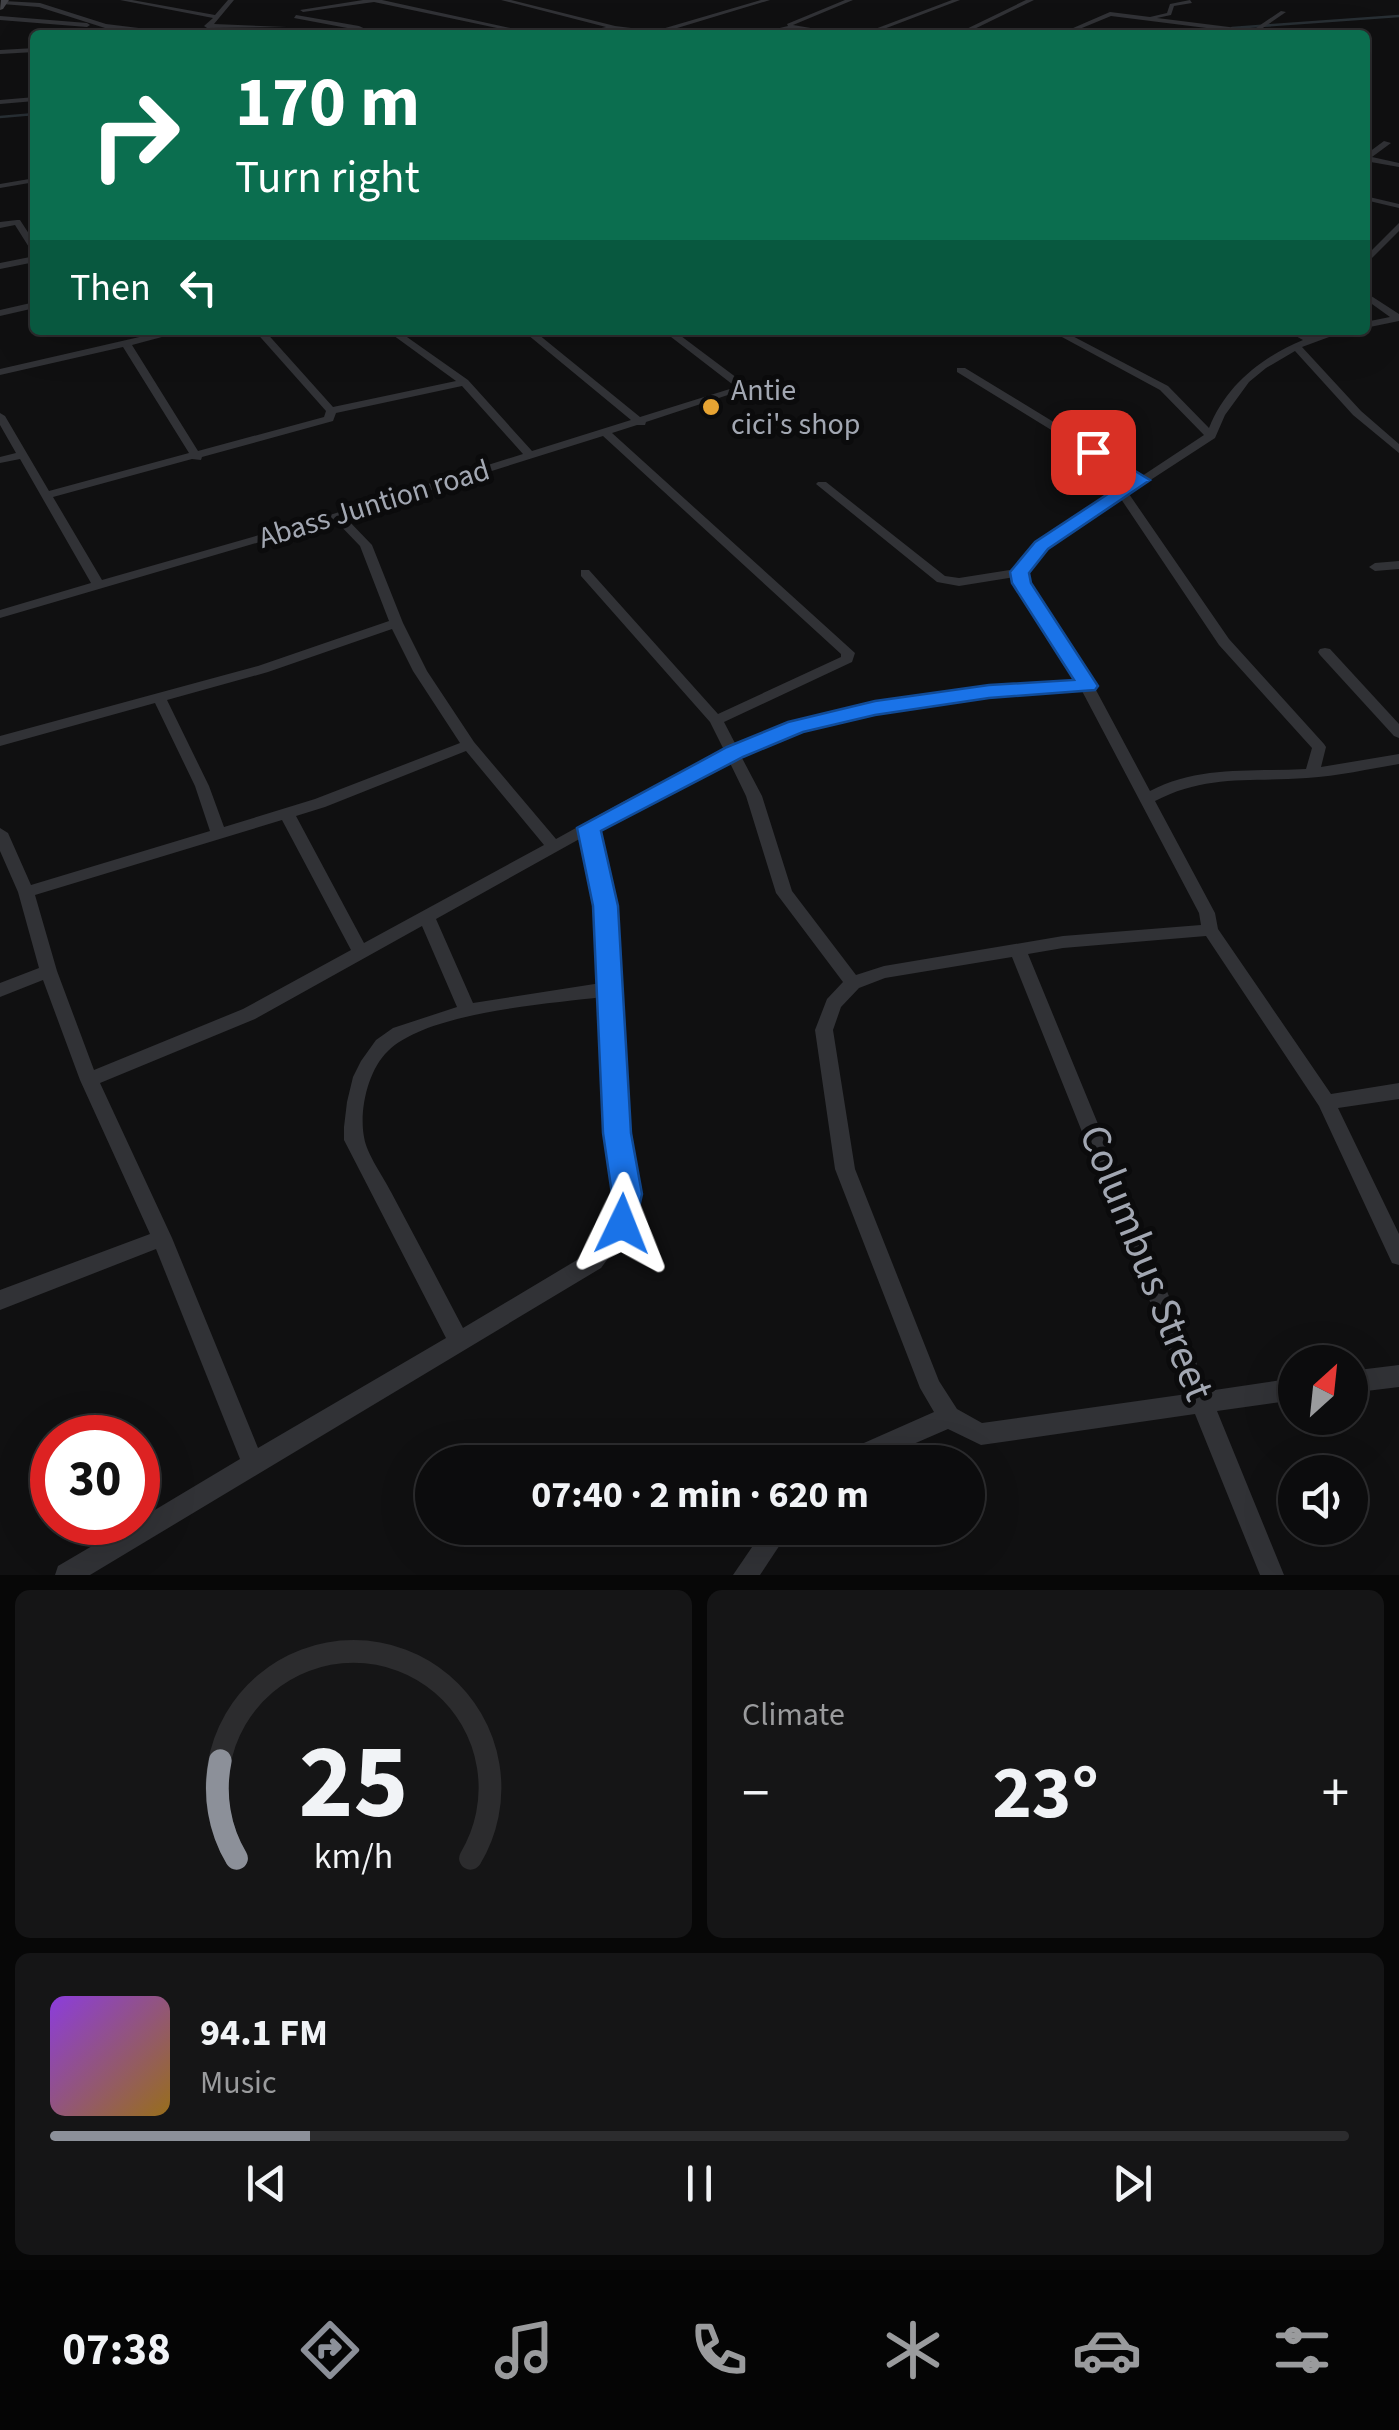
<!DOCTYPE html>
<meta charset="utf-8">
<style>
:root{--surface:#0c0c0d;--page:#151516;--text:#f1f3f6;--muted:#9a9b9d;--line:#2c2c2e;--accent:#8c9099}
body{margin:0;font-family:"Source Sans 3",sans-serif;background:var(--page);color:var(--text);height:100vh;display:flex;flex-direction:column;font-size:38px;white-space:nowrap}
*{box-sizing:border-box;margin:0}
p{font-size:32px;color:var(--muted)}
.icon{flex:none;width:55px;height:55px;fill:none;stroke:currentColor;stroke-width:2;stroke-linecap:round;stroke-linejoin:round}
.map{position:relative;height:1575px;overflow:hidden}
.side{display:flex;flex-direction:column;gap:15px;padding:15px;background:#070707;flex:1}
.side>*{flex:none}
.guide{position:absolute;left:30px;top:30px;width:1340px;height:305px;border-radius:10px;box-shadow:0 10px 40px #0002,0 0 0 2px var(--line);background:#0b6e4f;color:#fff;overflow:hidden}
.needle{width:65px;rotate:27deg}
.fabs{position:absolute;left:1278px;top:1345px;display:grid;gap:20px}
.fabs a{display:grid;place-items:center;width:90px;height:90px;border-radius:50%;background:var(--surface);box-shadow:0 10px 40px #0002,0 0 0 2px var(--line);font-size:50px}
.speed{position:absolute;left:30px;top:1415px;display:flex;gap:20px;font-size:50px;font-weight:700;text-align:center}
.speed>*{display:grid;place-content:center;width:130px;height:130px;border-radius:50%;background:var(--surface);box-shadow:0 10px 40px #0002,0 0 0 2px var(--line);line-height:1}
.speed .limit{border:15px solid #d22;background:#fff;color:#111}
.pin{position:absolute;display:grid;place-items:center;width:85px;height:85px;color:#fff;margin:-42px;border-radius:20px;box-shadow:0 5px 15px #0006}
.me{position:absolute;width:110px;margin:-55px;rotate:2deg;stroke-linejoin:round;filter:drop-shadow(0 0 8px #0008)}
.turn{display:flex;align-items:center;gap:35px;height:210px;padding:0 40px;font-size:45px}
.turn .icon{width:130px;height:130px;stroke-width:2.5}
.turn b{display:block;font-size:70px;line-height:85px}
.then{display:flex;align-items:center;height:95px;padding:0 40px;background:#0003;gap:20px;font-size:38px}
.big{font-size:75px;font-weight:700;line-height:1.1}
.side .widget{flex:1;display:flex;flex-direction:column;justify-content:center;gap:15px;min-width:0;padding:0 35px;border-radius:15px;background:var(--page)}
.side .dial{align-items:center;gap:0}
.dial svg{height:260px;overflow:visible;fill:none;stroke:var(--line);stroke-width:7;stroke-linecap:round;text-anchor:middle}
.dial text{fill:var(--text);stroke:none}
.song{display:flex;align-items:center;gap:30px}
.cover{width:120px;height:120px;border-radius:15px;background:linear-gradient(135deg,hsl(270 70% 55%),hsl(40 70% 35%))}
.played{height:10px;border-radius:5px;background:linear-gradient(90deg,var(--accent) 20%,var(--line) 20%)}
.keys{display:flex;justify-content:space-around;direction:ltr}
.heat{display:flex;justify-content:space-between;align-items:center;font-size:55px;direction:ltr}
.side .tiles{flex:1;display:grid;gap:15px;grid-template-columns:1fr 1fr}
.widget:last-child{grid-column:span 2}
.trip{position:absolute;left:415px;top:1445px;width:570px;height:100px;border-radius:50px;background:var(--surface);box-shadow:0 10px 40px #0002,0 0 0 2px var(--line);font-weight:700;line-height:100px;text-align:center}
.tab-bar{display:flex;height:160px;justify-content:space-around;align-items:center;background:#050505;color:var(--muted)}
.tab-bar .icon{width:70px;height:70px}
.tab-bar .active{color:var(--accent)}
.tab-bar b{font-size:45px;color:var(--text)}
.map>svg:first-child{display:block}
.lines{fill:none;stroke-linecap:round;stroke-linejoin:round}
.stream{stroke:#282f34;stroke-width:2.5}
.street{fill:#313236;fill-rule:evenodd}
.secondary{fill:#404146;fill-rule:evenodd}
.route{fill:#1a73e8;stroke:#114b97;stroke-width:2.5}
.poi-dot{fill:#e7a433;stroke:#0b0b0c;stroke-width:4}
.labels{text-anchor:middle;dominant-baseline:central;stroke-width:10;stroke-linejoin:round;paint-order:stroke}
.far-poi-label{font-size:30px;fill:#a2a7b2;stroke:#0b0b0c;text-anchor:start}
.far-street-label{font-size:30px;fill:#a2a7b2;stroke:#0b0b0c}
.near-street-label{font-size:42px;fill:#a2a7b2;stroke:#0b0b0c}
</style>
<div class="map">
<svg width="1399" height="1575" viewBox="0 0 1399 1575">
<rect width="100%" height="100%" fill="#101011"/>
<g class="lines">
<g class="stream">
<polyline points="1232,28 1399,16"/>
<polyline points="1139,35 1221,29"/>
<polyline points="0,117 35,114"/>
</g>
<g class="street">
<polygon points="120,0 132,0 215,15 228,0 234,0 214,24 287,27 207,28 204,26 213,18"/>
<polygon points="363,0 382,0 542,35 530,35 374,2 303,12 300,10"/>
<polygon points="501,0 511,0 615,26 655,31 761,0 770,0 664,32 669,35 617,29 570,35 606,27"/>
<polygon points="845,0 853,0 793,25 852,35 794,29 751,35 788,26 787,24"/>
<polygon points="952,0 960,0 868,35 859,35"/>
<polygon points="1026,0 1034,0 962,35 954,35"/>
<polygon points="1190,0 1192,3 1174,6 1171,15 1157,18 1253,30 1281,11 1286,12 1254,34 1111,16 1065,35 1057,35 1110,12 1150,17 1167,13 1170,4"/>
<polygon points="4,1 40,3 106,24 196,35 105,28 39,7 2,4"/>
<polygon points="296,15 359,26 372,32 369,35 362,35 365,32 358,30 294,18"/>
<polygon points="0,16 87,23 90,25 87,27 0,20"/>
<polygon points="35,48 35,52 0,54 0,50"/>
<polygon points="35,97 35,101 0,104 0,100"/>
<polygon points="1384,141 1391,143 1372,157 1399,163 1399,167 1365,161 1365,155"/>
<polygon points="35,178 35,182 0,188 0,184"/>
<polygon points="1365,196 1399,204 1399,208 1365,200"/>
<polygon points="17,220 20,220 35,243 35,253 32,252 15,225 0,228 0,222"/>
<polygon points="1399,223 1399,231 1365,265 1365,257"/>
<polygon points="35,256 35,262 0,269 0,263"/>
<polygon points="1365,292 1399,314 1399,321 1365,328 1365,322 1390,317 1365,299"/>
<polygon points="35,302 35,308 0,316 0,310"/>
<path d="M170 330H188L132 345 198 451 324 417 326 411 254 330H264L333 407 456 381 386 330H397L468 380 532 451 631 420 522 330H533L640 417 733 388 732 384 662 330H673L741 381 743 390 646 422 645 425H637L612 433 855 653 852 662 724 722 738 749C756 740 775 729 794 723 885 695 983 688 1078 682L1060 649 1016 583 1015 577 959 586 937 582 816 484 818 482H826L945 576 959 578 1016 569 1038 542 1134 481 957 372V368H965L1142 476 1204 435 1160 390 1049 330H1061L1168 386 1209 428C1226 385 1262 357 1303 340L1285 330H1298L1312 337 1333 330H1348L1302 347 1361 411 1399 444V453L1353 415 1295 351 1266 368 1249 382 1225 415 1215 438 1129 494 1229 639 1324 744 1326 747 1321 767 1399 754V764C1369 769 1338 776 1307 778 1252 782 1206 774 1155 801L1215 913 1218 929 1331 1094 1399 1083V1099L1338 1108 1399 1234V1265L1392 1263 1319 1106 1206 936 1063 948 1028 954 1208 1391 1295 1378V1400L1217 1411 1284 1575H1260L1195 1414 981 1445 948 1429 872 1462H836L839 1454 934 1412 920 1388 835 1169 815 1030 827 999 843 982 776 893 746 796 730 763 640 806 597 830 614 906 627 1133 637 1194 629 1230 601 1268 90 1575H55L58 1566 133 1522H138V1520L240 1459 156 1249 0 1310V1290L150 1234 80 1080 43 980 0 997V983L39 968 18 892 0 851V828L8 833 31 885 210 831 195 786 155 703 0 746V736L258 666 389 621 360 546 335 520 0 618V610L91 583 20 459 0 463V457L16 453 0 425V413L5 416 49 491 189 453 123 347 0 375V369ZM462 386 523 454 333 514 102 580 53 497 192 459 201 460 202 457 333 421 336 413ZM603 436 841 654V657L718 714 589 570H581V576L710 722 726 754 630 798 556 839 474 742 427 671 403 623 372 545 345 517ZM1121 499 1219 645 1312 748 1306 769C1252 772 1199 765 1150 791L1074 649 1028 583 1026 572 1046 548ZM392 629 413 671 460 743 315 799 224 827 209 786 167 700 268 672ZM1082 691 1199 913 1201 925 1063 936 884 966 856 975 792 891 762 796 742 758 801 730 875 712 989 696ZM466 751 544 845 364 943 296 816 325 807ZM282 820 351 950 243 1009 94 1070 57 971 35 895ZM583 837 598 906 601 983 473 1003 436 919ZM422 926 457 1007 393 1028 376 1040 361 1061 353 1077 347 1102 344 1127V1140L446 1338 258 1448 172 1238 100 1083 255 1019ZM1012 957 1187 1394 982 1423 957 1409 939 1381 855 1169 833 1030 841 1007 859 988 885 978ZM602 997 607 1133 617 1194 612 1221 587 1254 463 1328C439 1282 415 1237 391 1192 383 1176 367 1155 364 1137 359 1110 368 1070 388 1051 428 1012 547 1004 602 997Z"/>
<polygon points="1399,561 1399,569 1375,571 1369,567 1375,563"/>
<polygon points="1325,648 1330,649 1399,724 1399,738 1394,736 1320,655 1318,652 1320,649"/>
<polygon points="1399,1365 1399,1387 1350,1393 1350,1371"/>
<polygon points="765,1528 791,1528 760,1575 733,1575"/>
</g>
<polygon class="secondary" points="9,0 3,9 0,10 1,0"/>
</g>
<polygon class="route" points="1087,449 1099,449 1150,480 1048,549 1029,573 1031,583 1098,686 1095,690 989,698 875,715 803,732 743,757 601,831 618,906 631,1133 642,1194 633,1234 622,1238 612,1234 607,1224 612,1194 603,1133 593,906 577,828 727,747 788,722 875,701 989,685 1074,680 1012,583 1010,572 1035,542 1129,480 1087,456"/>
<circle class="poi-dot" cx="711" cy="407" r="10"/>
<g class="labels">
<g class="far-poi-label">
<text x="731" y="390">Antie<tspan x="731" dy="34">cici's shop</tspan></text>
</g>
<g class="far-street-label">
<text transform="translate(374 504) rotate(-17)">Abass Juntion road</text>
</g>
<g class="near-street-label">
<text transform="translate(1146 1263) rotate(68)">Columbus Street</text>
</g>
</g>
</svg>
<div class="fabs">
<a><svg class="needle" viewBox="-14 -14 28 28"><path d="M0-13l5 13h-10z" fill="#e53935"/><path d="M0 13l5-13h-10z" fill="#9a9b9d"/></svg></a>
<a><svg class="icon" aria-label="sound" viewBox="0 0 24 24"><path d="M4 9h4l5-4v14l-5-4H4zM17 9q2 3 0 6"/></svg></a>
</div>
<div class="speed"><div class="limit">30</div></div>
<div class="pin" style="left:1093px;top:452px;background:#d93025"><svg class="icon" aria-label="arrive" viewBox="0 0 24 24"><path d="M6 21V4h12l-3 4 3 4H6"/></svg></div>
<svg class="me" style="left:622px;top:1224px" viewBox="-20 -20 40 40"><path d="M0-17L14 15 0 8-14 15z" fill="#1a73e8" stroke="#fff" stroke-width="4"/></svg>
<div class="trip">07:40 · 2 min · 620 m</div>
<div class="guide">
<div class="turn"><svg class="icon" aria-label="right" viewBox="0 0 24 24"><path d="M7 20v-9h11M14 6l5 5-5 5"/></svg><div><b>170 m</b>Turn right</div></div>
<div class="then">Then<svg class="icon" aria-label="left" viewBox="0 0 24 24"><path d="M17 20v-9H6M10 6l-5 5 5 5"/></svg></div>
</div>
</div>
<section class="side">
<div class="tiles">
<div class="widget dial"><svg viewBox="0 0 100 80">
<path d="M14 69A42 42 0 1 1 86 69"/>
<path d="M14 69A42 42 0 0 1 9 39" stroke="#8c9099"/>
<text x="50" y="56" font-size="32" font-weight="700">25</text>
<text x="50" y="72" font-size="11">km/h</text>
</svg></div>
<div class="widget"><p>Climate</p>
<div class="heat"><a>−</a><b class="big">23°</b><a>+</a></div>
</div>
<div class="widget">
<div class="song"><i class="cover"></i><div><b>94.1 FM</b><p>Music</p></div></div>
<div class="played"></div>
<div class="keys"><svg class="icon" aria-label="previous" viewBox="0 0 24 24"><path d="M18 5L8 12l10 7zM5 5v14"/></svg><svg class="icon" aria-label="pause" viewBox="0 0 24 24"><path d="M8 5v14M16 5v14"/></svg><svg class="icon" aria-label="next" viewBox="0 0 24 24"><path d="M6 5l10 7-10 7zM19 5v14"/></svg></div>
</div>
</div>
</section>
<nav class="tab-bar">
<b>07:38</b>
<svg class="icon active" aria-label="directions" viewBox="0 0 24 24"><path d="M12 3l9 9-9 9-9-9zM9 14v-3h6M13 9l2 2-2 2"/></svg>
<svg class="icon" aria-label="music" viewBox="0 0 24 24"><path d="M9 18V5l10-2v13"/><circle cx="6" cy="18" r="3"/><circle cx="16" cy="16" r="3"/></svg>
<svg class="icon" aria-label="phone" viewBox="0 0 24 24"><path d="M5 4h4l2 5-3 2q2 4 5 5l2-3 5 2v4C11 20 4 13 5 4z"/></svg>
<svg class="icon" aria-label="climate" viewBox="0 0 24 24"><path d="M12 3v18M4 7l16 10M4 17L20 7"/></svg>
<svg class="icon" aria-label="car" viewBox="0 0 24 24"><path d="M5 17H2v-5l4-1 3-4h7l3 4 3 1v5h-3M9 17h6M6 11h13"/><circle cx="7" cy="17" r="2"/><circle cx="17" cy="17" r="2"/></svg>
<svg class="icon" aria-label="filters" viewBox="0 0 24 24"><path d="M4 7h16M4 17h16"/><circle cx="9" cy="7" r="2"/><circle cx="15" cy="17" r="2"/></svg>
</nav>
